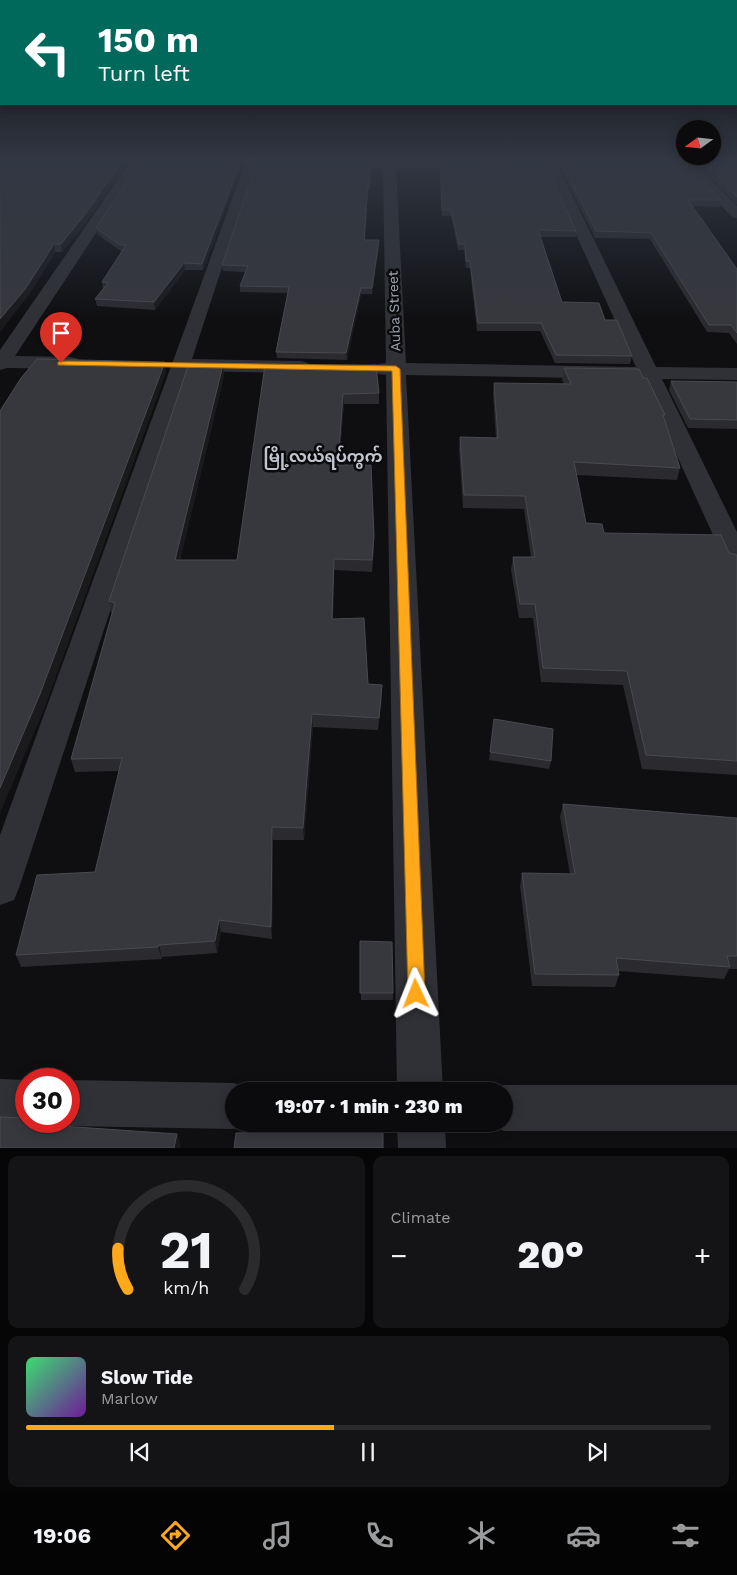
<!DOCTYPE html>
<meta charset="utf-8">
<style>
:root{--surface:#0b0b0d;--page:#141416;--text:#f1f3f6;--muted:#9a9b9d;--line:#2b2b2e;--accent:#ffa819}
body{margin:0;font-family:"Work Sans","Noto Sans Myanmar",sans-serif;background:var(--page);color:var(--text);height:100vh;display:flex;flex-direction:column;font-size:19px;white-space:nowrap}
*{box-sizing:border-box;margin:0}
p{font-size:16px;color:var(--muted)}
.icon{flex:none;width:28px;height:28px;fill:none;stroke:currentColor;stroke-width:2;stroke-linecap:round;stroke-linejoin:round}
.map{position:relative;height:1148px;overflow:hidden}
.side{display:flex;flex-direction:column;gap:8px;padding:8px;background:#060607;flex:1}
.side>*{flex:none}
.guide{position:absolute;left:0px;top:0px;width:738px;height:105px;box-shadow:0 2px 12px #0003,0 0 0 1px var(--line);background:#00695c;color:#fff;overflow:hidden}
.needle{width:32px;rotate:255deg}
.tools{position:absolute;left:676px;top:120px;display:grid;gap:10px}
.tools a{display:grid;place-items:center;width:45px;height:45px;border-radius:50%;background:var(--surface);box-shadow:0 2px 12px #0003,0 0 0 1px var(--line);font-size:25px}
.speed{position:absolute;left:15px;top:1068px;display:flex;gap:10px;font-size:25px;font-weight:700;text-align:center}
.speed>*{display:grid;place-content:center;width:65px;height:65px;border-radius:50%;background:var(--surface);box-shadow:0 2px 12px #0003,0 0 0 1px var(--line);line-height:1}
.speed .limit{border:8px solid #d22;background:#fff;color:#111}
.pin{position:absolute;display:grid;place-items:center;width:42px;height:42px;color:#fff;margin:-51px -21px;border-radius:50% 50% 50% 0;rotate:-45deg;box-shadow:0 0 5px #0007}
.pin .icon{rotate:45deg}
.me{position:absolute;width:55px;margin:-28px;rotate:358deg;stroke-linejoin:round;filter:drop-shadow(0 0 4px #0008)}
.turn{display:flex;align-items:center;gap:18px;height:105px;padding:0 15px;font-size:22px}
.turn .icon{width:65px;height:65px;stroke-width:2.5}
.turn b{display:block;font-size:35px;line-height:42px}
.big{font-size:38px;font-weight:800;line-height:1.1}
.side .widget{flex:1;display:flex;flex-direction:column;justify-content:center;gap:8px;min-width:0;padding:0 18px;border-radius:10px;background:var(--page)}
.side .dial{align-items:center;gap:0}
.dial svg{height:130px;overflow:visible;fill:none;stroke:var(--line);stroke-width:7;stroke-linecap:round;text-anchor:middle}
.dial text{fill:var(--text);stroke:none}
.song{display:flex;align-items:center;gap:15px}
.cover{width:60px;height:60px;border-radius:8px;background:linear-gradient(135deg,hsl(140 70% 55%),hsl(280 70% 35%))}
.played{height:5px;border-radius:2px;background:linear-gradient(90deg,var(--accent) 45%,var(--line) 45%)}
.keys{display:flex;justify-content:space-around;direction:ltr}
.heat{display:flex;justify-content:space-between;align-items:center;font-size:28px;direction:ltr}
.side .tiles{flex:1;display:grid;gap:8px;grid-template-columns:1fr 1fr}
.widget:last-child{grid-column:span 2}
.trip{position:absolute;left:225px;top:1082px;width:288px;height:50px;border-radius:25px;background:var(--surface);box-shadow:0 2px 12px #0003,0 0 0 1px var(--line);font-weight:800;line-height:50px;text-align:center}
.tab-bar{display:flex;height:80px;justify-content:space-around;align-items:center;background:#040405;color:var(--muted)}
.tab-bar .icon{width:35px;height:35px}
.tab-bar .selected{color:var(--accent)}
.tab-bar b{font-size:22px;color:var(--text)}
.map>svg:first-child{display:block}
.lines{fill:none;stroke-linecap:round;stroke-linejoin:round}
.minor{fill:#303136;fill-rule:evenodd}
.wall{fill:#2b2b2f}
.shaded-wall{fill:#1a1a1d}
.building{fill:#37383d;stroke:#484a50}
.route{fill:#ffa819;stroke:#a66d10}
.labels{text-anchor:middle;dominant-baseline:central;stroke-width:5;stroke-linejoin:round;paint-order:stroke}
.street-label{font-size:14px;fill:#9fa6b3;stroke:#0a0a0c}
.quarter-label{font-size:16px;font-weight:bold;fill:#c0c5cf;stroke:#0a0a0c}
</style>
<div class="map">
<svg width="737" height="1148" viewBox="0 0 737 1148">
<rect width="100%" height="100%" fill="#0f0f11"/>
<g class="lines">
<g class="minor">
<polygon points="82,161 178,161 182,164 176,168 139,168 15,356 71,357 78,359 81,363 78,367 71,369 7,368 0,370 0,350 126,168 86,168 82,167 80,164"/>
<polygon points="246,161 252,161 256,164 192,359 301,361 308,363 311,367 308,371 301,373 189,371 19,888 14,900 0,905 0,835"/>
<path d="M371 161H602L604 164 602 167 598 168H559L656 367 737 368V380L662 379 737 532V567L727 565 724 559 642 379 406 375 443 1091H397L386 375 372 373 369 369 372 365 386 363 383 169 367 168 365 165 367 162ZM546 168 636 367 406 363 396 169Z"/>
<polygon points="645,161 737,161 737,168 700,168 737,206 737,218 732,217 685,168 649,168 645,167 643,164"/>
<polygon points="0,1079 26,1080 26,1121 38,1121 26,1126 0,1125"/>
<polygon points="69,1080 234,1083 251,1091 234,1091 234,1124 248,1124 234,1129 69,1126 57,1121 69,1121"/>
<polygon points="504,1085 737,1085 737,1131 504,1131 487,1124 504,1124 504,1091 488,1091"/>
<polygon points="397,1124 445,1124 446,1148 398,1148"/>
</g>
</g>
<g class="wall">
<polygon points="0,162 122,162 123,169 84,225 62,252 55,252 28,296"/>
<polygon points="440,163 576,231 576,237 541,237 562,302 605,320 632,356 630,364 555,363 540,331 477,331 470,268 466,268 464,250 458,250 451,216 442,216"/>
<polygon points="370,164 370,190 368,190 365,240 379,240 379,246 372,294 361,294 347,360 277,358 276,352 288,293 240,292 240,286 245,272 223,271 222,265"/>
<polygon points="562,164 721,200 720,207 692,206 737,269 737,344 729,333 707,332 650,239 595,238 561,170"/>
<polygon points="706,164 737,164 737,205 704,170"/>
<polygon points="240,169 203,270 185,270 155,310 97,306 95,299 103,289 102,282 122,252 97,234 96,228"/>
<polygon points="223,365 224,376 180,560 237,560 265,365 379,393 379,404 344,404 339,465 374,536 374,548 372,572 334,570 333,619 368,684 382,685 382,697 378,730 313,727 304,840 273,840 272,939 221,932 217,953 162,957 162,959 21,967 16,955 95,872 119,771 75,772 71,759 113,613 111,613 109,601"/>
<polygon points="564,368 643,378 665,415 664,418 680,468 677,480 576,475 586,523 604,533 729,553 737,555 737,775 642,769 623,685 541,682 533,618 519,618 511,570 513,557 531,557 524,509 463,508 459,449 460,437 496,438 493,394 494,383 564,384 562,380"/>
<polygon points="671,381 737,382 737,429 688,428 669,390"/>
<polygon points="494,719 551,761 549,769 489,760"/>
<polygon points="563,804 737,818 737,969 729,969 724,979 618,971 619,975 615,987 532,986 520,886 522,873 570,874 560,817"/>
<polygon points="360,941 393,993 393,1000 361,1000"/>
</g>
<g class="shaded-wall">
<polygon points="122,162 123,169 84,225 62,252 61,244"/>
<polygon points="240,163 240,169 203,270 202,264"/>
<polygon points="379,240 379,246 372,294 372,288"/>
<polygon points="54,244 55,252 28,296 0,332 0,319"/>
<polygon points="184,263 185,270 155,310 154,302"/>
<polygon points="361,288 361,294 347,360 346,353"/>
<polygon points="165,362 166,373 45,707 0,813 0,788"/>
<polygon points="223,365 224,376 177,572 175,560"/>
<polygon points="343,394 344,404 338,476 338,465"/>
<polygon points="334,559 334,570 332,631 332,619"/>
<polygon points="382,685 382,697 378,730 379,718"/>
<polygon points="312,714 313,727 304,840 303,828"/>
<polygon points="272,827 273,840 272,939 271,927"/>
<polygon points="219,920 221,932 217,953 215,941"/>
<polygon points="159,945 162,957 162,959 158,947"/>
<polygon points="62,1121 64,1121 69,1131 61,1126"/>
<polygon points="177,1134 181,1146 180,1148 174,1148"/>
</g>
<g class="building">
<polygon points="0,162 122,162 83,217 61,244 54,244 26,288 0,319"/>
<polygon points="139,163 240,163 202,264 184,263 154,302 95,299 108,283 102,282 126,245 120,245 96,228"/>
<polygon points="440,163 545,164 576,231 538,230 562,302 599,303 605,320 617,320 632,356 556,355 541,323 478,323 470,261 466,261 465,244 459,244 451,210 442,210"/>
<polygon points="256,164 370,164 370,184 368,184 364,240 379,240 372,288 361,288 346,353 276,352 289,287 240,286 248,266 222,265"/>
<polygon points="562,164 685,164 721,200 688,200 737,269 737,333 731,325 709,325 651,233 596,231"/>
<polygon points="706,164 737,164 737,197"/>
<polygon points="37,359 165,362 40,694 0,788 0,411 21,378"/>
<polygon points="223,365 175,560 237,560 265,365 376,365 379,393 343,394 338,465 371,465 374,536 372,560 334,559 332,619 364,618 368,684 382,685 379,718 312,714 303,828 272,827 271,927 219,920 215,941 159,945 158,947 16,955 37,875 95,872 122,758 71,759 115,603 109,601 188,366"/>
<polygon points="564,368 639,369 643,378 647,378 665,415 663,415 680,468 574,462 586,523 602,524 604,533 721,535 729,553 737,555 737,761 646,755 627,671 543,668 535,604 520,604 513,557 535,557 525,496 464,495 460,437 498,438 494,383 571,384"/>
<polygon points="671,381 737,382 737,420 690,419"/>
<polygon points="494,719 553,729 551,761 490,752"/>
<polygon points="563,804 737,818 737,956 727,956 730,967 616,958 619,975 535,974 522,873 575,874"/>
<polygon points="360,941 392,942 393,993 360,993"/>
<polygon points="0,1117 26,1118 26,1121 62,1121 61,1126 177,1134 174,1148 0,1148"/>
<polygon points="383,1130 383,1148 234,1148 236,1133"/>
</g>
<linearGradient id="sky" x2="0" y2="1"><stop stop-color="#080809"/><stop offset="0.5" stop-color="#313743"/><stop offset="1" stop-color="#313743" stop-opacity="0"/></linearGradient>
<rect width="737" height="321" fill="url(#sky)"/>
<polygon class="route" points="61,361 396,366 400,369 425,994 423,1000 416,1002 410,1000 408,994 392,371 58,365 58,362"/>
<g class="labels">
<g class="street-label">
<text transform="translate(394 311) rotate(-92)">Auba Street</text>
</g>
<g class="quarter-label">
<text x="323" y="456">မြို့လယ်ရပ်ကွက်</text>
</g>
</g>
</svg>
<div class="tools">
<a><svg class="needle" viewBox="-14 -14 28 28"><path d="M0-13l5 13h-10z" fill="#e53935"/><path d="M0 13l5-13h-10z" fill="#9a9b9d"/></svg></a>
</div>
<div class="speed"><div class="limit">30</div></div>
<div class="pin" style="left:61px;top:363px;background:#d93025"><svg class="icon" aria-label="arrive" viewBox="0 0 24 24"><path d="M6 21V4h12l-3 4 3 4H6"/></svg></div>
<svg class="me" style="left:416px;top:994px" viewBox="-20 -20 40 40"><path d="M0-17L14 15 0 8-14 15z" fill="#ffa819" stroke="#fff" stroke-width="4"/></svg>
<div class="trip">19:07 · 1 min · 230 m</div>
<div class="guide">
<div class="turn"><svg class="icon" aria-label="left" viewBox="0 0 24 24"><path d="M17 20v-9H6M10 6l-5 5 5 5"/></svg><div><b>150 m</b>Turn left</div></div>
</div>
</div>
<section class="side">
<div class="tiles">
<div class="widget dial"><svg viewBox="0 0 100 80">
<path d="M14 69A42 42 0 1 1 86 69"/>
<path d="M14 69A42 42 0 0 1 8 44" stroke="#ffa819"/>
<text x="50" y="56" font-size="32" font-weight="700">21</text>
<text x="50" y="72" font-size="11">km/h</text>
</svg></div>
<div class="widget"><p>Climate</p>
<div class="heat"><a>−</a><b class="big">20°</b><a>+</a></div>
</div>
<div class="widget">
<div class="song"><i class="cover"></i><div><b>Slow Tide</b><p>Marlow</p></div></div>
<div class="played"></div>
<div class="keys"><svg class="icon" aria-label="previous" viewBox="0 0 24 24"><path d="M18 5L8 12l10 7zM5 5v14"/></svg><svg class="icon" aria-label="pause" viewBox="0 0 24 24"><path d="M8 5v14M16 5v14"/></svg><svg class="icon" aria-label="next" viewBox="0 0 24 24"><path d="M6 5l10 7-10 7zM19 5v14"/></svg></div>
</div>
</div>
</section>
<nav class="tab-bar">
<b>19:06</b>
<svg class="icon selected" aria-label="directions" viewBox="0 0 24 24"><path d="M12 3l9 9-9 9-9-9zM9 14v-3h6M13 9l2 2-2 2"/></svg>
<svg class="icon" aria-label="music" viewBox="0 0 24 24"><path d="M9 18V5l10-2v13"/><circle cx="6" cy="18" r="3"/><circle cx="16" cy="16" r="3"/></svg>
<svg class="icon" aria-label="phone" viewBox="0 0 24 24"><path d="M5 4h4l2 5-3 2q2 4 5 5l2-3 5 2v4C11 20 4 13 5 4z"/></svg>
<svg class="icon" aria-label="climate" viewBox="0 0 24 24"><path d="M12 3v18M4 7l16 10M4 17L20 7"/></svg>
<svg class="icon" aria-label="car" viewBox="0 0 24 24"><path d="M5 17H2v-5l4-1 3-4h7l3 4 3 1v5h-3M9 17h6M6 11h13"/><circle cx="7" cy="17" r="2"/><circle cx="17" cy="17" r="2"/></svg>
<svg class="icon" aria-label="filters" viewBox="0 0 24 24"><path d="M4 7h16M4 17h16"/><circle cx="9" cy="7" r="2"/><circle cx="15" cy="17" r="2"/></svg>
</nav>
